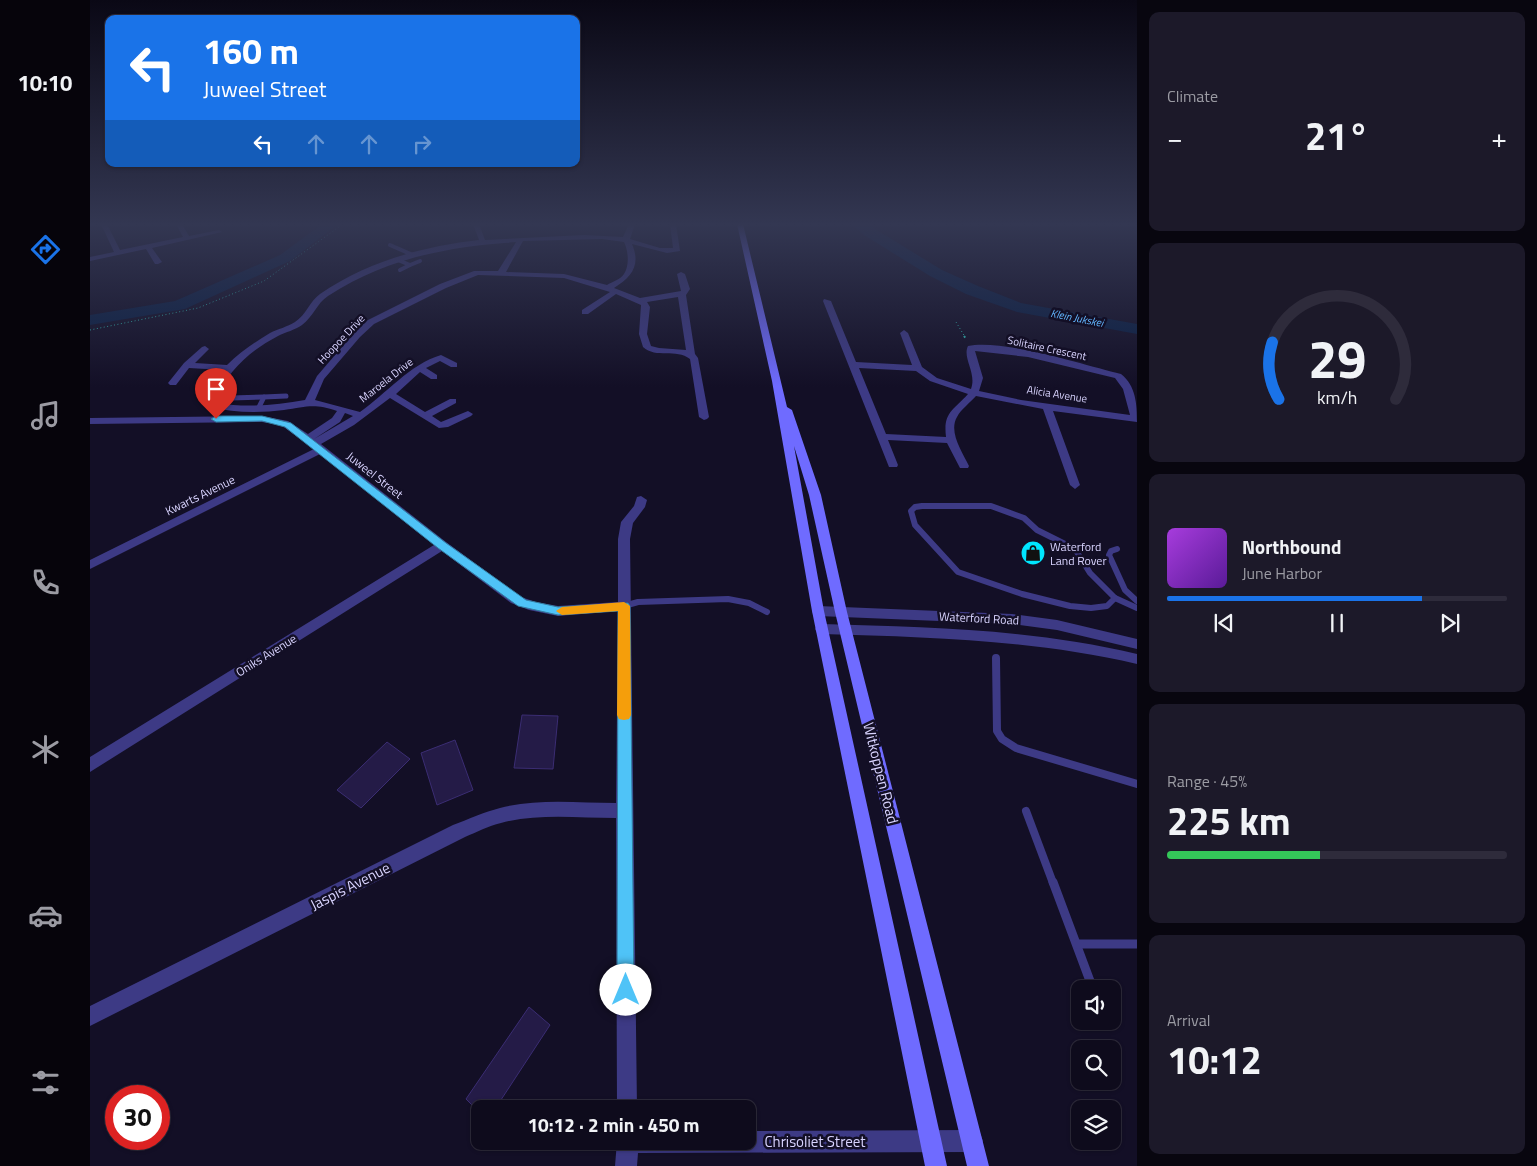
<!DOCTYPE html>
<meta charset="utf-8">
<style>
:root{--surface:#0e0b1c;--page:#1c1929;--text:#f1f3f6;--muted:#9b9ba3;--line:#2e2b3b;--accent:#1a73e8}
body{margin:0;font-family:"Titillium Web",sans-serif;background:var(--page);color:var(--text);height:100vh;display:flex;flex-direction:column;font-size:19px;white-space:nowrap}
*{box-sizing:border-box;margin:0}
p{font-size:16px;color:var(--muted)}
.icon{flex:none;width:28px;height:28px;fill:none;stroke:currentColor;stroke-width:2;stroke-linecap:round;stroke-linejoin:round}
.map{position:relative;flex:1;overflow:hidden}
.panel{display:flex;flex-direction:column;gap:12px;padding:12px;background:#08060f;width:400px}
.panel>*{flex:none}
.top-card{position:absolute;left:15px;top:15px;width:475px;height:152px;border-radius:10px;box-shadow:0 1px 4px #0004,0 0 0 1px var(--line);background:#1a73e8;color:#fff;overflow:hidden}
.buttons{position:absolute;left:981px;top:980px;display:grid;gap:10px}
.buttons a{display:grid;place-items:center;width:50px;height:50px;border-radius:10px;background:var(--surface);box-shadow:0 1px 4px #0004,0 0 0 1px var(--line);font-size:25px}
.speed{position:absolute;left:15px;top:1085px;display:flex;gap:10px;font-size:25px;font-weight:700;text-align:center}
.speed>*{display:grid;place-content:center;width:65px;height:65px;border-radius:50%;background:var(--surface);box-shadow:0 1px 4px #0004,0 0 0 1px var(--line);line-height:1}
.speed .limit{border:8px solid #d22;background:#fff;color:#111}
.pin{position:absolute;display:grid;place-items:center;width:42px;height:42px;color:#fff;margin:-51px -21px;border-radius:50% 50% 50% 0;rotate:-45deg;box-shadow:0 0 5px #0007}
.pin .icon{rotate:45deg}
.me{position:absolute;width:55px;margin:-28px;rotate:0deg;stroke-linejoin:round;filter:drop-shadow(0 0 4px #0008)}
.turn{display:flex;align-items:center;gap:18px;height:105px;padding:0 15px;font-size:22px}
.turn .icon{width:65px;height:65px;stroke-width:2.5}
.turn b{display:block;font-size:35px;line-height:42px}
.lanes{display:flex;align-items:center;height:48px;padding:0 15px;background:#0003;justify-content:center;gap:25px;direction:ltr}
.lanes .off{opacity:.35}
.big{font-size:38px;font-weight:700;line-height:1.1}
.panel .tile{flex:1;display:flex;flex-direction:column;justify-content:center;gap:8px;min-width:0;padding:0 18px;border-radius:10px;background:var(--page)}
.panel .dial{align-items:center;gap:0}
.dial svg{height:130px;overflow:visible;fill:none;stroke:var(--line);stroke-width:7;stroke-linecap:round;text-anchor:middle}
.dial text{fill:var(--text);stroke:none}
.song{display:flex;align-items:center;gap:15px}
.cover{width:60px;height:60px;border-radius:8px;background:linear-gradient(135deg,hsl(280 70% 55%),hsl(270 70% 35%))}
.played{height:5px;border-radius:2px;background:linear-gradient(90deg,var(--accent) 75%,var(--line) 75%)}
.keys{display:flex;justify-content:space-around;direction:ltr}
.heat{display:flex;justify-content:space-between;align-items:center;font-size:28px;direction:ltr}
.charge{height:8px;border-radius:4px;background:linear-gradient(90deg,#34c759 45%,var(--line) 0)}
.trip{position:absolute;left:381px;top:1100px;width:285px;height:50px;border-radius:10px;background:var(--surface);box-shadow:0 1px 4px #0004,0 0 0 1px var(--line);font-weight:700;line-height:50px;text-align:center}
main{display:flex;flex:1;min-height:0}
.tabs{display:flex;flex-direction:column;width:90px;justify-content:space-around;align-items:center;background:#06040b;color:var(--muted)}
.tabs .icon{width:35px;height:35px}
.tabs .current{color:var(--accent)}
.tabs b{font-size:22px;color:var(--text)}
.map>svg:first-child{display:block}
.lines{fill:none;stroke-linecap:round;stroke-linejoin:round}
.river{fill:#0a1f44;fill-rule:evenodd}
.building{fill:#241b47;stroke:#3b2d73}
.path-far1{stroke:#2fb8b0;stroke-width:1;stroke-dasharray:1 2.5;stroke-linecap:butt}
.path{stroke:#2fb8b0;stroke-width:2;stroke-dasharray:2 3;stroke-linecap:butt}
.lane-far4{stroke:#3d3a85;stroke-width:4}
.lane-far3{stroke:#3d3a85;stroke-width:5}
.lane-far2{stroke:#3d3a85;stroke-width:6}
.lane-far1{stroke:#3d3a85;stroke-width:8}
.lane{stroke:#3d3a85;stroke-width:9}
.street{fill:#3d3a85;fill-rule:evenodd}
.secondary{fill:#6f6bff;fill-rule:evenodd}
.route{fill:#4fc3f7;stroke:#337fa1}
.slow{fill:#f59e0b}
.labels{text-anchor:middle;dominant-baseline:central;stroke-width:5;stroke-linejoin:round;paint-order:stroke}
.far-water-label{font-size:11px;font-style:italic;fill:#62b6ff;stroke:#130f26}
.far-street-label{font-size:11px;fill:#d9d4ff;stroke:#130f26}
.street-label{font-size:12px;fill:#d9d4ff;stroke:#130f26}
.poi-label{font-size:12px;fill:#d9d4ff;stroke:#130f26;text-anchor:start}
.near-street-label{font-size:15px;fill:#d9d4ff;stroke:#130f26}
</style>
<main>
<nav class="tabs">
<b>10:10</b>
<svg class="icon current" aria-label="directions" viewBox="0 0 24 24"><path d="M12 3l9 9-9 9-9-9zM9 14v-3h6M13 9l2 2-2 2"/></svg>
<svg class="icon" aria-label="music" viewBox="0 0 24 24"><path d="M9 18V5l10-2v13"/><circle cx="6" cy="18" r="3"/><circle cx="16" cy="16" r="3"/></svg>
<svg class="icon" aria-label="phone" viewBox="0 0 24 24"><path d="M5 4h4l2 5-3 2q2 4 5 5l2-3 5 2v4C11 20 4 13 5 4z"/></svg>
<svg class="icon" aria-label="climate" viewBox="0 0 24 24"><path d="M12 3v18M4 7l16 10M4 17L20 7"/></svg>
<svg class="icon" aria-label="car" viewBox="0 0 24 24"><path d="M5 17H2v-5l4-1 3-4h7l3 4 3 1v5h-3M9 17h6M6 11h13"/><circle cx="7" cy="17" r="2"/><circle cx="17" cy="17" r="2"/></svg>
<svg class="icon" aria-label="filters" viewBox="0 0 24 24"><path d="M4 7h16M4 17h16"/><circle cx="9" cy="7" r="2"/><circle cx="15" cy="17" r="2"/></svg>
</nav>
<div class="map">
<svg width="1047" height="1166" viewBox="0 0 1047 1166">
<rect width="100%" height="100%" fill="#130f26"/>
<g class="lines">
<g class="river">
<polygon points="232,224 248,224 200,261 95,309 0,325 0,315 85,301 190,255"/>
<polygon points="761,224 777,224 852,270 888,286 931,303 1047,324 1047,334 927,312 876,294 840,276 774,235"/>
</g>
</g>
<g class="building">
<polygon points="432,715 468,716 463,769 424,768"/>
<polygon points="365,740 383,790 347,805 331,753"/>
<polygon points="297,742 320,759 271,808 247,790"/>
<polygon points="439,1007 460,1025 405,1109 386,1109 376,1099"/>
</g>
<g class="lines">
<g class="path-far1">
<polyline points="866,322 875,337"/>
<polyline points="0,330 108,308 174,281 253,224"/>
</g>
<polyline class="path" points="874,336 877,340"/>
<g class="lane-far4">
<polyline points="300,245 323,255"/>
<polyline points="308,260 320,265 330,261"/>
<polyline points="310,270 320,265"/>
</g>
<g class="lane-far3">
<polyline points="141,398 174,397"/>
<polyline points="169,407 174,397 196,396"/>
</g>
<g class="lane-far2">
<polygon points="832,506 901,506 934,518 947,530 985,549 1000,573 1025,598 1017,606 1001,608 980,606 932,594 868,572 825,525 821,511 825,507"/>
<polyline points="1027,549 1021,551 1019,555 1035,590 1047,601"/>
<polyline points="1025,598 1047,608"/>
<polyline points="534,606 548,602 638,599 659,603 677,612"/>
</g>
<g class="lane-far1">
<polyline points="906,658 907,731 912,739 926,748 1047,784"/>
<polyline points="936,811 963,883"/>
</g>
<g class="lane">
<polyline points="963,882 1003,989"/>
<polyline points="987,944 1047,944"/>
</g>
<g class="street">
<polygon points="11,224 17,224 30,250 93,237 86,224 92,224 99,236 129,230 132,232 62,248 72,262 68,264 65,264 56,249 0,261 0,257 24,252"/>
<path d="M383 224H389L395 240 494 235 533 237 539 224H545L540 239 570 248H583L580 224H586L590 251 577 253 542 244C551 265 542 277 524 288L550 298 591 291 587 274 591 272 595 274 600 289 596 295 605 354 608 358 619 417 617 419 614 420 609 417 600 359C586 348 566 359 553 347L549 334 551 305 526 294 498 314H492V310L520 292 474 278 388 275 356 288 284 324 270 337 234 379 225 400 270 412C296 394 320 364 351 355L367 363V367H361L350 361 336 368 347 375V379H341L330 372 306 394 335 412 360 399H366V403L342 416 351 422 378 411 383 414 381 416 358 427 349 428 300 398 264 425 231 444 356 542 431 597 446 602 468 606 528 602V539L531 522 544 506 547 497 551 496 557 500 555 507 543 523 540 539 547 1109H527L526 818C488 818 448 813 411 823 398 826 387 832 375 837L0 1026V1006L363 825C379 819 394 812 410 808 448 798 488 803 526 803L528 611 468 616 439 610 421 603 352 551 0 772V757L344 545 230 454 0 569V560L224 449 191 425 172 422 0 424V418L172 416 198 421 218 434 242 418 247 411C224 403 216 407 194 410 170 413 143 413 121 407L116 400 120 389 133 370 99 368 86 385H80L78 383 94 363 112 347 115 346 119 349 105 363 137 365C150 352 165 342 180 333 188 329 197 327 205 322 216 315 220 301 230 294 276 262 334 246 389 240ZM512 239 534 242C538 250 540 265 534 274 531 279 522 282 517 285L474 274 416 272 433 241ZM426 242 408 271H384L350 284 278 320 264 333 227 376 215 400C187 405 155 408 128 403L126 400C137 371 161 350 188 336 196 332 205 330 212 325 223 317 227 303 238 296 294 259 359 246 426 242ZM588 297 596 350 569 348 561 346 557 334 560 307 557 302ZM255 413 263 416 224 439 250 422Z"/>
<path d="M734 299 741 301 766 362 822 365 810 333 814 330 818 333 832 367 847 378 881 389C887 373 872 358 878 346 914 339 994 365 1031 374 1046 386 1047 404 1047 422L963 411 990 485 985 489 980 485 953 409 886 396C880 403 871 409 867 417 858 432 873 453 879 466L878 468H870L857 443 798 440 808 465 807 467H799L733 301ZM885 351 938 357 1025 378 1033 389 1040 415 931 400 889 391 893 378ZM769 368 826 371 840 381 878 394C863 411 853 412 856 437L796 434Z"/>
<polygon points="728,606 922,614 967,620 1047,639 1047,649 967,630 922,624 728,616 723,614 722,611 723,608"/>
<path d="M732 624C838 627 943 629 1047 654V664C943 640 838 637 732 634L727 633 725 629 727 625Z"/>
<polygon points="882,1130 890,1133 893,1141 890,1149 882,1152 548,1153 547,1166 525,1166 527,1141 658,1141 658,1131"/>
</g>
<polygon class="secondary" points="647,224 653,224 697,407 702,410 731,495 757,612 899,1166 877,1166 745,612 719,495 704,446 734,611 857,1166 835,1166 722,611 682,381"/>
</g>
<linearGradient id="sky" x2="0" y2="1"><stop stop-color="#0a0815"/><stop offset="0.58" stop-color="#333752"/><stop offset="1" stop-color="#333752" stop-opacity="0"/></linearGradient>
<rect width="1047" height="387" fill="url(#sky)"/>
<polygon class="route" points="172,416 201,423 356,543 436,600 468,607 538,603 540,606 544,990 542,996 536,998 530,996 527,990 528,611 468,615 428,606 348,548 195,427 172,421 126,422 121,419 126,416"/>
<polygon class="slow" points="534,602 540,606 541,715 539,719 534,720 529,719 527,715 528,611 472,615 466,611 472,607"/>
<defs>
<symbol id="shop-disc" viewBox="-11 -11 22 22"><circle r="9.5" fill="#00e5ff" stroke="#130f26"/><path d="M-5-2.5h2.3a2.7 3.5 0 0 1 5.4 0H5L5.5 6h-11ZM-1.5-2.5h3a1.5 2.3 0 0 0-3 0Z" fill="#111"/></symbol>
</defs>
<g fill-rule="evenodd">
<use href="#shop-disc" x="929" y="539" width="28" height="28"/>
</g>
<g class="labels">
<g class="far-water-label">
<text transform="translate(987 318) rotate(11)">Klein Jukskei</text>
</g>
<g class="far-street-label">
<text transform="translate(251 339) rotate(-47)">Hoopoe Drive</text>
<text transform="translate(957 348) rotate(12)">Solitaire Crescent</text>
<text transform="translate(296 380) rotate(-38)">Maroela Drive</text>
<text transform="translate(967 394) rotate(9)">Alicia Avenue</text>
</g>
<g class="street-label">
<text transform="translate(285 475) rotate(38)">Juweel Street</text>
<text transform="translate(110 495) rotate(-26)">Kwarts Avenue</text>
<text transform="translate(889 618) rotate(3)">Waterford Road</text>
<text transform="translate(176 655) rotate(-32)">Oniks Avenue</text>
</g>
<g class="poi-label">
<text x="960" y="546">Waterford<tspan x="960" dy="14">Land Rover</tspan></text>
</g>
<g class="near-street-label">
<text transform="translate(791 773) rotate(76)">Witkoppen Road</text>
<text transform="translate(260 886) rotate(-27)">Jaspis Avenue</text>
<text x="725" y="1141">Chrisoliet Street</text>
</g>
</g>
</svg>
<div class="buttons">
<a><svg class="icon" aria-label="sound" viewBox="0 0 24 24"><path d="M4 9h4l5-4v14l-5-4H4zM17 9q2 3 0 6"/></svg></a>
<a><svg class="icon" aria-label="search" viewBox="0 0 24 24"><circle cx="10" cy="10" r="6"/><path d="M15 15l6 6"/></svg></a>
<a><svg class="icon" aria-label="layers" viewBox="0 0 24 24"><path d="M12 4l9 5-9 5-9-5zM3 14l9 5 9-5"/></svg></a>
</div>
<div class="speed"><div class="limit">30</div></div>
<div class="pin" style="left:126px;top:419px;background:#d93025"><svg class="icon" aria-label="arrive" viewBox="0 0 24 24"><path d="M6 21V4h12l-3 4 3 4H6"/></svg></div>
<svg class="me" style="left:536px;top:990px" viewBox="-20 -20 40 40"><circle r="19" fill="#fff"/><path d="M0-13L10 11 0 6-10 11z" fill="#4fc3f7"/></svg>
<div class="trip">10:12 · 2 min · 450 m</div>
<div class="top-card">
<div class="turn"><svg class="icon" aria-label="left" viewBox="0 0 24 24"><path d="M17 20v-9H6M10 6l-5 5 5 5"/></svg><div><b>160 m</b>Juweel Street</div></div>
<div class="lanes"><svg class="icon" aria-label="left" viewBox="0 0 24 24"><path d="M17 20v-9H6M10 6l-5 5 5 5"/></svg><svg class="icon off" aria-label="ahead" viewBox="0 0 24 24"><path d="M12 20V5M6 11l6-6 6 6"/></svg><svg class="icon off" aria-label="ahead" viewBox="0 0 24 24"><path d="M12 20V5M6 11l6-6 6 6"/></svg><svg class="icon off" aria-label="right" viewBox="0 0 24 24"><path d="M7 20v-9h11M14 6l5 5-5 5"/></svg></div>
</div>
</div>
<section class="panel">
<div class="tile"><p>Climate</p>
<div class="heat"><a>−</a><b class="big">21°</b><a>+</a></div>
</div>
<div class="tile dial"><svg viewBox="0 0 100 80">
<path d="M14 69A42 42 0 1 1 86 69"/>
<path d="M14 69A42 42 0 0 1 10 34" stroke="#1a73e8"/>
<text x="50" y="56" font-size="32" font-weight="700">29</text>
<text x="50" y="72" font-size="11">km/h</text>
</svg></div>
<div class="tile">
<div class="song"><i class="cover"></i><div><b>Northbound</b><p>June Harbor</p></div></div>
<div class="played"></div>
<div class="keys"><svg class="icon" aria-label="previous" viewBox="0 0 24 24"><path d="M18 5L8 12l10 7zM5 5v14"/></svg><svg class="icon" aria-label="pause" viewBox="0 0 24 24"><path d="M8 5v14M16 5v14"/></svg><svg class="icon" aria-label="next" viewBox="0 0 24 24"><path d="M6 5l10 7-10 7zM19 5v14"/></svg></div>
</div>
<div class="tile"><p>Range · 45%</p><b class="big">225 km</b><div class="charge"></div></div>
<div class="tile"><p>Arrival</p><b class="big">10:12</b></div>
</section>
</main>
